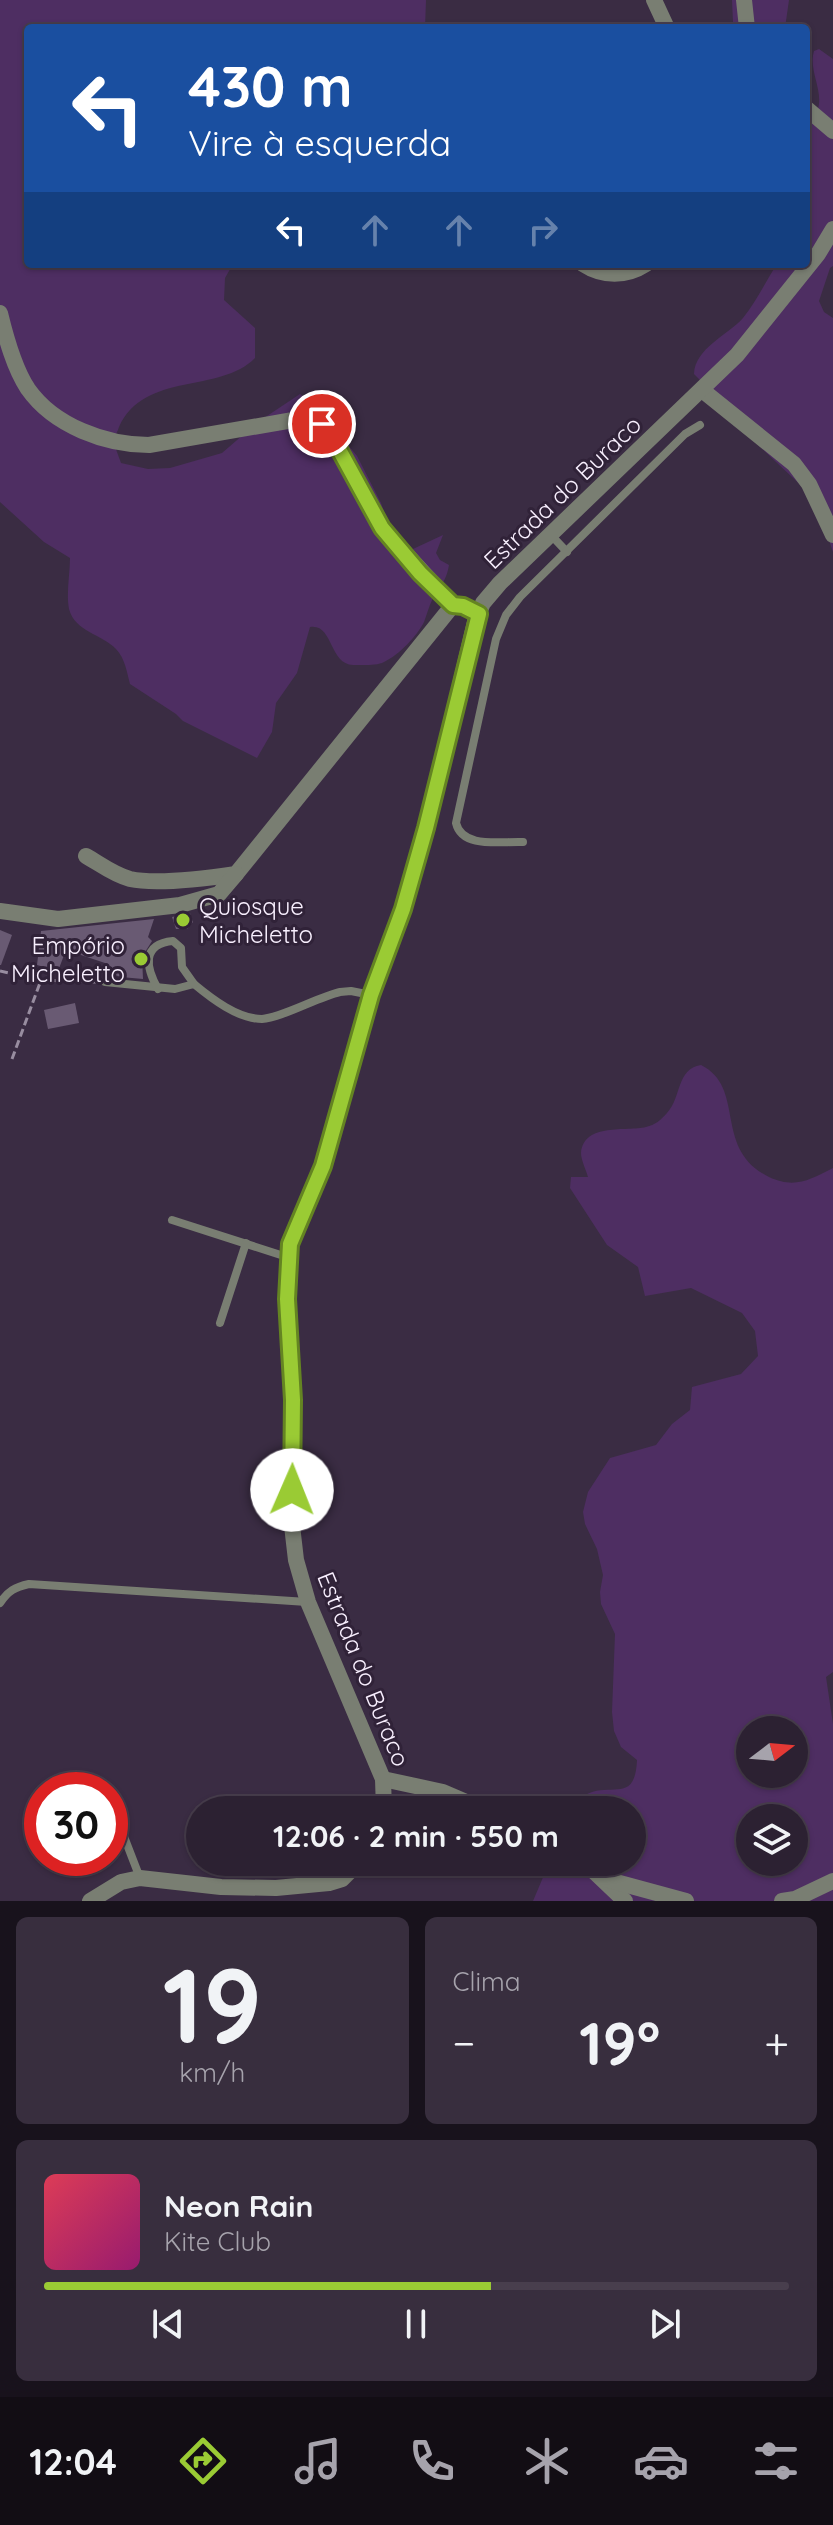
<!DOCTYPE html>
<html lang="pt">
<meta charset="utf-8">
<style>
:root{--surface:#2c2132;--page:#382e3e;--text:#f1f3f6;--muted:#a6a3ac;--line:#483e4d;--accent:#9acb34}
body{margin:0;font-family:Quicksand,sans-serif;background:var(--page);color:var(--text);height:100vh;display:flex;flex-direction:column;font-size:30px;white-space:nowrap}
*{box-sizing:border-box;margin:0}
p{font-size:26px;color:var(--muted)}
.icon{flex:none;width:44px;height:44px;fill:none;stroke:currentColor;stroke-width:2;stroke-linecap:round;stroke-linejoin:round}
.map{position:relative;height:1901px;overflow:hidden}
.details{display:flex;flex-direction:column;gap:16px;padding:16px;background:#18121c;flex:1}
.details>*{flex:none}
.guide{position:absolute;left:24px;top:24px;width:786px;height:244px;border-radius:8px;box-shadow:0 2px 6px #0004,0 0 0 2px var(--line);background:#1a4fa0;color:#fff;overflow:hidden}
.needle{width:52px;rotate:74deg}
.buttons{position:absolute;left:736px;top:1716px;display:grid;gap:16px}
.buttons a{display:grid;place-items:center;width:72px;height:72px;border-radius:50%;background:var(--surface);box-shadow:0 2px 6px #0004,0 0 0 2px var(--line);font-size:40px}
.speed{position:absolute;left:24px;top:1772px;display:flex;gap:16px;font-size:40px;font-weight:700;text-align:center}
.speed>*{display:grid;place-content:center;width:104px;height:104px;border-radius:50%;background:var(--surface);box-shadow:0 2px 6px #0004,0 0 0 2px var(--line);line-height:1}
.speed .limit{border:12px solid #d22;background:#fff;color:#111}
.pin{position:absolute;display:grid;place-items:center;width:68px;height:68px;color:#fff;margin:-34px;border:4px solid #fff;border-radius:50%;box-shadow:0 2px 8px #0007}
.me{position:absolute;width:88px;margin:-44px;rotate:1deg;stroke-linejoin:round;filter:drop-shadow(0 0 6px #0008)}
.turn{display:flex;align-items:center;gap:28px;height:168px;padding:0 32px;font-size:36px}
.turn .icon{width:104px;height:104px;stroke-width:2.5}
.turn b{display:block;font-size:56px;line-height:68px}
.lanes{display:flex;align-items:center;height:76px;padding:0 32px;background:#0003;justify-content:center;gap:40px;direction:ltr}
.lanes .off{opacity:.35}
.big{font-size:60px;font-weight:800;line-height:1.1}
.details .widget{flex:1;display:flex;flex-direction:column;justify-content:center;gap:12px;min-width:0;padding:0 28px;border-radius:12px;background:var(--page)}
.details .dial{align-items:center;gap:0}
.dial b{font-size:104px;line-height:1}
.song{display:flex;align-items:center;gap:24px}
.cover{width:96px;height:96px;border-radius:12px;background:linear-gradient(135deg,hsl(350 70% 55%),hsl(320 70% 35%))}
.played{height:8px;border-radius:4px;background:linear-gradient(90deg,var(--accent) 60%,var(--line) 60%)}
.keys{display:flex;justify-content:space-around;direction:ltr}
.heat{display:flex;justify-content:space-between;align-items:center;font-size:44px;direction:ltr}
.details .tiles{flex:1;display:grid;gap:16px;grid-template-columns:1fr 1fr}
.widget:last-child{grid-column:span 2}
.trip{position:absolute;left:186px;top:1796px;width:460px;height:80px;border-radius:40px;background:var(--surface);box-shadow:0 2px 6px #0004,0 0 0 2px var(--line);font-weight:800;line-height:80px;text-align:center}
.menu{display:flex;height:128px;justify-content:space-around;align-items:center;background:#120d14;color:var(--muted)}
.menu .icon{width:56px;height:56px}
.menu .active{color:var(--accent)}
.menu b{font-size:36px;color:var(--text)}
.map>svg:first-child{display:block}
.green{fill:#4e2e62;fill-rule:evenodd}
.building{fill:#695a73}
.lines{fill:none;stroke-linecap:round;stroke-linejoin:round}
.path{stroke:#988da0;stroke-width:3;stroke-dasharray:8 4;stroke-linecap:butt}
.service{stroke:#797e72;stroke-width:8}
.minor{stroke:#797e72;stroke-width:16}
.route-casing{stroke:#648422;stroke-width:20}
.route{stroke:#9acb34;stroke-width:14}
.poi-dot{fill:#9acb34;stroke:#302238;stroke-width:3}
.labels{text-anchor:middle;dominant-baseline:central;stroke-width:6;stroke-linejoin:round;paint-order:stroke}
.street-label{font-size:24px;fill:#f8effe;stroke:#302238}
.poi-label{font-size:24px;fill:#f8effe;stroke:#302238;text-anchor:start}
</style>
<div class="map">
<svg width="833" height="1901" viewBox="0 0 833 1901">
<rect width="100%" height="100%" fill="#3a2c43"/>
<g class="green">
<path d="M0 0H426L425 28H28V264H233L225 278 224 300 255 328V358C220 394 144 371 119 427 118 431 115 435 114 439 114 446 119 457 121 463L148 469 170 468 222 453 258 422 300 394 333 418 339 434 357 456 381 503 389 526 388 548 413 549 443 535 436 553 440 560 449 565C446 582 441 584 433 598 429 606 427 614 424 622 417 636 399 655 384 662 377 666 361 665 353 665 329 664 333 623 310 627L297 673 276 703 272 732 257 758 183 721 176 714 130 684C127 673 125 658 116 649 102 634 75 632 69 609 66 593 70 574 70 558L44 542 0 502Z"/>
<polygon points="732,0 789,0 785,28 730,28 733,22"/>
<path d="M819 49 833 59V266L830 268 819 301 824 312 833 318V552L818 508 809 493 740 428 716 396 694 374C695 348 728 335 743 318 756 302 766 281 777 264H806V115L817 112C825 91 808 72 814 51Z"/>
<path d="M701 1065C747 1088 712 1149 769 1177 795 1189 809 1180 833 1168V1672L826 1677 833 1724V1901H533L544 1875 546 1862H632V1810H571C576 1805 579 1799 585 1795 611 1781 635 1805 637 1760L621 1747 614 1731 612 1712 615 1634 601 1604 600 1592 603 1575 597 1549 585 1524 583 1512 588 1492 610 1458 656 1445 672 1424 690 1410 692 1387 741 1374 758 1356 755 1331 742 1313 691 1288 645 1296 638 1267 607 1245 570 1188 571 1177H588C586 1170 581 1160 581 1153 584 1122 627 1132 646 1127 655 1125 661 1120 667 1113 682 1097 676 1069 701 1065ZM750 1730H794V1774H750ZM750 1818H794V1862H750Z"/>
</g>
<g class="building">
<polygon points="190,913 193,922 187,929 176,929 172,917"/>
<polygon points="154,919 148,937 152,941 142,957 143,979 121,977 103,971 105,963 66,950 58,971 37,965 41,931"/>
<polygon points="0,930 12,935 1,965 0,965"/>
<polygon points="75,1003 79,1023 48,1029 44,1010"/>
</g>
<g class="lines">
<g class="path">
<polyline points="0,971 39,980"/>
<polyline points="12,1059 41,980 96,982"/>
</g>
<g class="service">
<polyline points="551,535 567,552"/>
<path d="M523 842C501 841 462 849 456 823L496 639 506 615 520 597 685 434 700 425"/>
<path d="M105 982 175 989 194 984C212 999 238 1019 262 1019 281 1018 318 997 340 992L351 991 371 995"/>
<path d="M158 989C146 968 141 944 173 941L181 948 182 967 194 984"/>
<polyline points="172,1220 287,1257"/>
<polyline points="220,1323 246,1243"/>
<path d="M0 1603C8 1591 15 1587 29 1584L307 1602"/>
<polyline points="123,1834 140,1878"/>
</g>
<g class="minor">
<polyline points="654,0 667,28"/>
<polyline points="744,0 747,28"/>
<polyline points="806,108 833,131"/>
<path d="M583 264C603 277 626 277 646 264"/>
<path d="M0 313C6 338 14 368 28 389 54 426 106 445 149 445L293 420C308 420 318 420 329 431L382 528 453 605"/>
<polyline points="702,390 794,464 809,484 833,535"/>
<path d="M86 856C100 864 114 875 130 879 157 885 209 878 236 874L453 605 463 606 479 614"/>
<polyline points="0,911 58,919 180,905 219,894 236,874"/>
<polyline points="383,1779 443,1792 485,1810"/>
<polyline points="384,1810 383,1779 308,1602 296,1560 291,1517 293,1425 287,1299 288,1257 290,1244 323,1166 371,995 403,909 426,828 475,622 483,603 500,583 737,355 818,254 833,229"/>
<polyline points="584,1862 625,1901"/>
<polyline points="605,1879 686,1901"/>
<polyline points="90,1901 121,1882 140,1878 221,1887 276,1888 329,1883 342,1879 359,1862"/>
<polyline points="782,1901 795,1899 833,1881"/>
</g>
</g>
<g class="lines">
<defs>
<polyline id="route" points="292,1490 293,1400 287,1299 290,1244 323,1166 371,995 403,909 426,828 479,614 463,606 453,605 420,573 382,528 329,431 322,424"/>
</defs>
<use href="#route" class="route-casing"/>
<use href="#route" class="route"/>
</g>
<g class="poi-dot">
<circle cx="183" cy="920" r="8"/>
<circle cx="141" cy="959" r="8"/>
</g>
<g class="labels">
<g class="street-label">
<text transform="translate(562 492) rotate(-44)">Estrada do Buraco</text>
<text transform="translate(364 1669) rotate(68)">Estrada do Buraco</text>
</g>
<g class="poi-label">
<text x="199" y="906">Quiosque<tspan x="199" dy="28">Micheletto</tspan></text>
<text x="125" y="945" text-anchor="end">Empório<tspan x="125" dy="28">Micheletto</tspan></text>
</g>
</g>
</svg>
<div class="buttons">
<a><svg class="needle" viewBox="-14 -14 28 28"><path d="M0-13l5 13h-10z" fill="#e53935"/><path d="M0 13l5-13h-10z" fill="#a6a3ac"/></svg></a>
<a><svg class="icon" aria-label="layers" viewBox="0 0 24 24"><path d="M12 4l9 5-9 5-9-5zM3 14l9 5 9-5"/></svg></a>
</div>
<div class="speed"><div class="limit">30</div></div>
<div class="pin" style="left:322px;top:424px;background:#d93025"><svg class="icon" aria-label="arrive" viewBox="0 0 24 24"><path d="M6 21V4h12l-3 4 3 4H6"/></svg></div>
<svg class="me" style="left:292px;top:1490px" viewBox="-20 -20 40 40"><circle r="19" fill="#fff"/><path d="M0-13L10 11 0 6-10 11z" fill="#9acb34"/></svg>
<div class="trip">12:06 · 2 min · 550 m</div>
<div class="guide">
<div class="turn"><svg class="icon" aria-label="left" viewBox="0 0 24 24"><path d="M17 20v-9H6M10 6l-5 5 5 5"/></svg><div><b>430 m</b>Vire à esquerda</div></div>
<div class="lanes"><svg class="icon" aria-label="left" viewBox="0 0 24 24"><path d="M17 20v-9H6M10 6l-5 5 5 5"/></svg><svg class="icon off" aria-label="ahead" viewBox="0 0 24 24"><path d="M12 20V5M6 11l6-6 6 6"/></svg><svg class="icon off" aria-label="ahead" viewBox="0 0 24 24"><path d="M12 20V5M6 11l6-6 6 6"/></svg><svg class="icon off" aria-label="right" viewBox="0 0 24 24"><path d="M7 20v-9h11M14 6l5 5-5 5"/></svg></div>
</div>
</div>
<section class="details">
<div class="tiles">
<div class="widget dial"><b>19</b><p>km/h</p></div>
<div class="widget"><p>Clima</p>
<div class="heat"><a>−</a><b class="big">19°</b><a>+</a></div>
</div>
<div class="widget">
<div class="song"><i class="cover"></i><div><b>Neon Rain</b><p>Kite Club</p></div></div>
<div class="played"></div>
<div class="keys"><svg class="icon" aria-label="previous" viewBox="0 0 24 24"><path d="M18 5L8 12l10 7zM5 5v14"/></svg><svg class="icon" aria-label="pause" viewBox="0 0 24 24"><path d="M8 5v14M16 5v14"/></svg><svg class="icon" aria-label="next" viewBox="0 0 24 24"><path d="M6 5l10 7-10 7zM19 5v14"/></svg></div>
</div>
</div>
</section>
<nav class="menu">
<b>12:04</b>
<svg class="icon active" aria-label="directions" viewBox="0 0 24 24"><path d="M12 3l9 9-9 9-9-9zM9 14v-3h6M13 9l2 2-2 2"/></svg>
<svg class="icon" aria-label="music" viewBox="0 0 24 24"><path d="M9 18V5l10-2v13"/><circle cx="6" cy="18" r="3"/><circle cx="16" cy="16" r="3"/></svg>
<svg class="icon" aria-label="phone" viewBox="0 0 24 24"><path d="M5 4h4l2 5-3 2q2 4 5 5l2-3 5 2v4C11 20 4 13 5 4z"/></svg>
<svg class="icon" aria-label="climate" viewBox="0 0 24 24"><path d="M12 3v18M4 7l16 10M4 17L20 7"/></svg>
<svg class="icon" aria-label="car" viewBox="0 0 24 24"><path d="M5 17H2v-5l4-1 3-4h7l3 4 3 1v5h-3M9 17h6M6 11h13"/><circle cx="7" cy="17" r="2"/><circle cx="17" cy="17" r="2"/></svg>
<svg class="icon" aria-label="filters" viewBox="0 0 24 24"><path d="M4 7h16M4 17h16"/><circle cx="9" cy="7" r="2"/><circle cx="15" cy="17" r="2"/></svg>
</nav>
